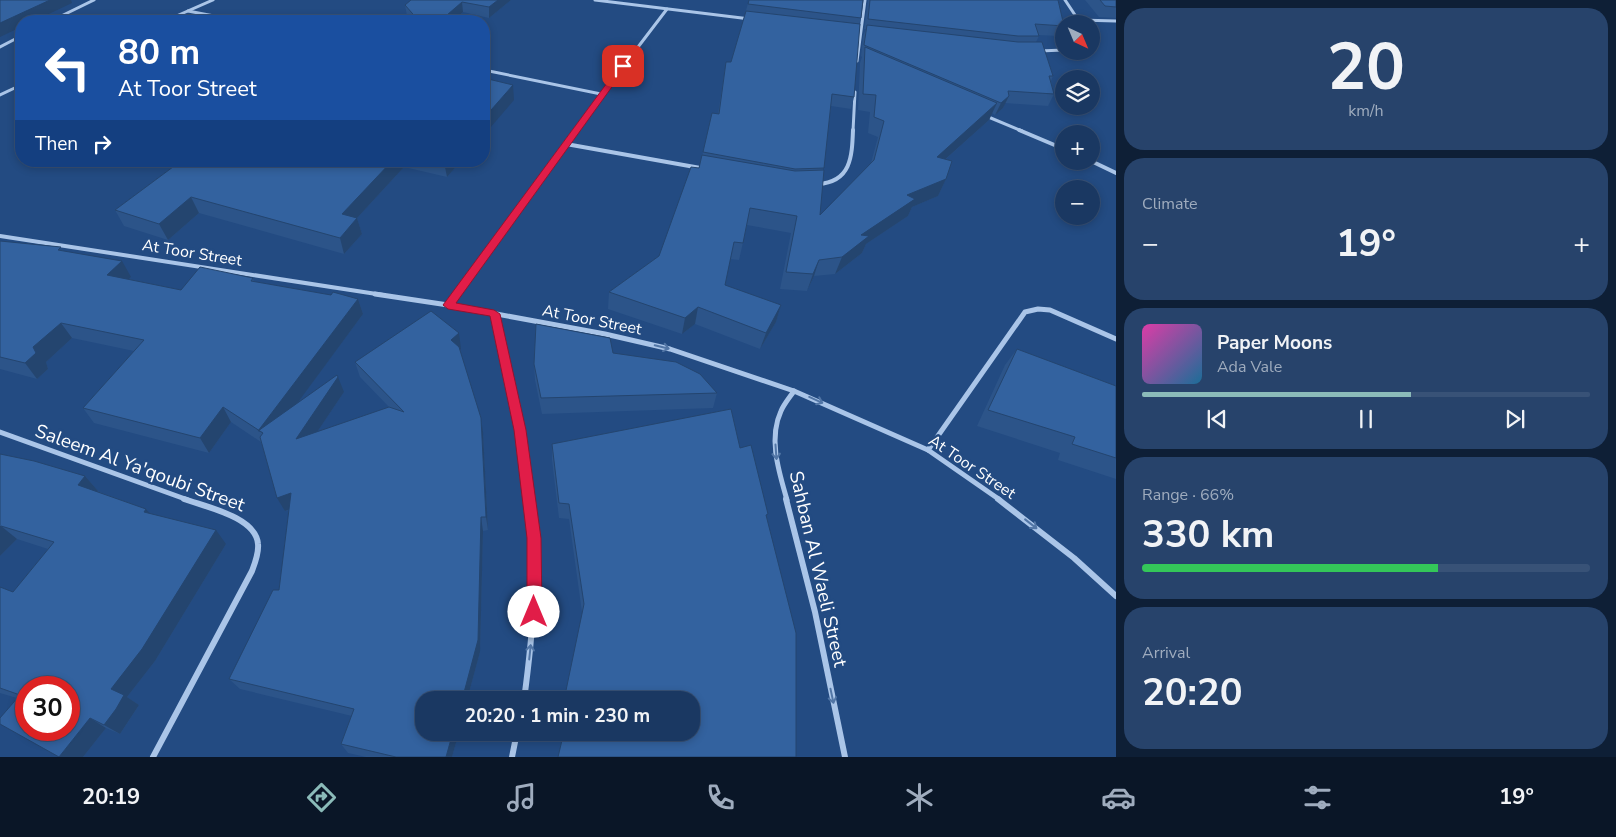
<!DOCTYPE html>
<meta charset="utf-8">
<style>
:root{--surface:#1a3862;--page:#27436b;--text:#f1f3f6;--muted:#9facbe;--line:#385277;--accent:#8bbbb9}
body{margin:0;font-family:"Nunito Sans",sans-serif;background:var(--page);color:var(--text);height:100vh;display:flex;flex-direction:column;font-size:19px;white-space:nowrap}
*{box-sizing:border-box;margin:0}
p{font-size:16px;color:var(--muted)}
.icon{flex:none;width:28px;height:28px;fill:none;stroke:currentColor;stroke-width:2;stroke-linecap:round;stroke-linejoin:round}
.map{position:relative;flex:1;overflow:hidden}
.details{display:flex;flex-direction:column;gap:8px;padding:8px;background:#0e1f36;width:500px}
.details>*{flex:none}
.hud{position:absolute;left:15px;top:15px;width:475px;height:152px;border-radius:20px;box-shadow:0 2px 8px #0003,0 0 0 1px var(--line);background:#1a4fa0;color:#fff;overflow:hidden}
.needle{width:32px;rotate:136deg}
.buttons{position:absolute;left:1055px;top:15px;display:grid;gap:10px}
.buttons a{display:grid;place-items:center;width:45px;height:45px;border-radius:50%;background:var(--surface);box-shadow:0 2px 8px #0003,0 0 0 1px var(--line);font-size:25px}
.speed{position:absolute;left:15px;top:676px;display:flex;gap:10px;font-size:25px;font-weight:700;text-align:center}
.speed>*{display:grid;place-content:center;width:65px;height:65px;border-radius:50%;background:var(--surface);box-shadow:0 2px 8px #0003,0 0 0 1px var(--line);line-height:1}
.speed .limit{border:8px solid #d22;background:#fff;color:#111}
.pin{position:absolute;display:grid;place-items:center;width:42px;height:42px;color:#fff;margin:-21px;border-radius:10px;box-shadow:0 2px 8px #0006}
.me{position:absolute;width:55px;margin:-28px;rotate:0deg;stroke-linejoin:round;filter:drop-shadow(0 0 4px #0008)}
.turn{display:flex;align-items:center;gap:18px;height:105px;padding:0 20px;font-size:22px}
.turn .icon{width:65px;height:65px;stroke-width:2.5}
.turn b{display:block;font-size:35px;line-height:42px}
.then{display:flex;align-items:center;height:48px;padding:0 20px;background:#0003;gap:10px;font-size:19px}
.big{font-size:38px;font-weight:700;line-height:1.1}
.details .tile{flex:1;display:flex;flex-direction:column;justify-content:center;gap:8px;min-width:0;padding:0 18px;border-radius:20px;background:var(--page)}
.details .dial{align-items:center;gap:0}
.dial b{font-size:65px;line-height:1}
.song{display:flex;align-items:center;gap:15px}
.cover{width:60px;height:60px;border-radius:8px;background:linear-gradient(135deg,hsl(320 70% 55%),hsl(200 70% 35%))}
.played{height:5px;border-radius:2px;background:linear-gradient(90deg,var(--accent) 60%,var(--line) 60%)}
.keys{display:flex;justify-content:space-around;direction:ltr}
.heat{display:flex;justify-content:space-between;align-items:center;font-size:28px;direction:ltr}
.charge{height:8px;border-radius:4px;background:linear-gradient(90deg,#34c759 66%,var(--line) 0)}
.trip{position:absolute;left:415px;top:691px;width:285px;height:50px;border-radius:20px;background:var(--surface);box-shadow:0 2px 8px #0003,0 0 0 1px var(--line);font-weight:700;line-height:50px;text-align:center}
.tab-bar{display:flex;height:80px;justify-content:space-around;align-items:center;background:#0a1627;color:var(--muted)}
.tab-bar .icon{width:35px;height:35px}
.tab-bar .active{color:var(--accent)}
.tab-bar b{font-size:22px;color:var(--text)}
main{display:flex;flex:1;min-height:0}
.map>svg:first-child{display:block}
.lines{fill:none;stroke-linecap:round;stroke-linejoin:round}
.minor-far3{stroke:#aac5e8;stroke-width:3}
.minor-far2{stroke:#aac5e8;stroke-width:4}
.minor-far1{stroke:#aac5e8;stroke-width:5}
.minor{stroke:#aac5e8;stroke-width:6}
.wall{fill:#2c5489}
.shaded-wall{fill:#24456f}
.building{fill:#33629f;stroke:#24456f;fill-rule:evenodd}
.oneway{stroke:#5276a6}
.route{fill:#e11d48;stroke:#92132f}
.labels{text-anchor:middle;dominant-baseline:central;stroke-width:5;stroke-linejoin:round;paint-order:stroke}
.street-label{font-size:16px;fill:#fff;stroke:#234b82}
.near-street-label{font-size:19px;fill:#fff;stroke:#234b82}
</style>
<main>
<div class="map">
<svg width="1116" height="757" viewBox="0 0 1116 757">
<rect width="100%" height="100%" fill="#234b82"/>
<g class="lines">
<g class="minor-far3">
<polyline points="595,0 750,19"/>
<polyline points="1065,0 1081,24"/>
<polyline points="188,11 240,21"/>
<polyline points="1079,20 1116,21"/>
<polyline points="51,21 94,0"/>
<polyline points="165,21 213,0"/>
<polyline points="0,47 21,36"/>
<polyline points="1039,51 1064,50"/>
<polyline points="857,61 865,0"/>
<polyline points="484,70 601,94"/>
<polyline points="0,95 21,85"/>
<polyline points="986,116 1022,131"/>
<polyline points="574,131 667,9"/>
<polyline points="853,131 855,92"/>
</g>
<g class="minor-far2">
<polyline points="1019,130 1064,149"/>
<polyline points="566,144 706,169"/>
<polyline points="1091,161 1116,173"/>
<path d="M818 184C851 182 852 157 853 130"/>
<polyline points="0,236 383,295"/>
<polyline points="455,295 575,130"/>
</g>
<g class="minor-far1">
<polyline points="375,294 448,305 605,334 670,349 794,391 928,450 1000,500"/>
<polyline points="448,305 456,294"/>
<polyline points="494,314 518,425 530,500"/>
<polyline points="0,432 188,500"/>
<polyline points="928,450 1025,312 1038,309 1050,310 1116,339"/>
<path d="M787 500C779 472 768 439 781 411 784 404 790 397 794 391"/>
</g>
<g class="minor">
<polyline points="786,499 815,612 845,757"/>
<polyline points="998,499 1074,558 1116,596"/>
<path d="M524 700C533 633 539 567 530 499"/>
<path d="M153 757 252 571C255 563 259 553 258 544 256 517 206 507 184 499"/>
<polyline points="512,757 517,732"/>
</g>
</g>
<g class="wall">
<polygon points="411,0 511,0 489,18 463,12 453,21 411,21 407,16 405,5"/>
<polygon points="749,0 861,18 859,24 854,97 851,109 831,106 823,170 820,215 871,163 878,137 868,133 870,112 858,110 860,63 862,57 861,56 863,36 866,29 864,29 868,0 1058,0 1064,26 1059,36 1038,35 1039,36 1036,42 1053,76 1051,81 1054,94 1048,106 1005,103 1003,108 995,115 992,113 989,120 946,159 946,179 938,196 912,207 908,216 866,244 862,253 835,274 814,276 807,291 780,289 791,233 747,225 739,260 730,259 725,285 781,305 776,322 760,349 695,324 682,334 608,309 609,292 659,256 699,168 703,152 718,114 726,62 731,62"/>
<polygon points="1085,0 1116,0 1116,18 1099,17"/>
<polygon points="181,161 461,161 447,177 404,167 357,218 362,234 344,254 199,213 168,240 124,226 115,210"/>
<polygon points="0,241 64,251 131,277 128,279 181,290 253,278 254,282 331,295 358,299 363,314 297,403 344,392 317,432 390,408 360,377 355,362 461,349 460,350 483,432 488,530 483,531 480,652 467,700 424,700 459,732 452,757 366,757 348,753 341,744 352,716 240,689 229,679 279,590 289,510 285,511 261,442 231,422 209,453 94,423 83,408 134,351 72,338 46,362 48,369 37,379 0,369"/>
<polygon points="1017,349 1116,386 1116,479 1058,460 1060,453 977,426 1005,365"/>
<polygon points="613,353 717,393 713,408 542,414 535,380 534,364"/>
<polygon points="731,409 691,732 582,612 569,519 559,518 552,460 552,444"/>
<polygon points="0,454 85,476 98,491 97,491 146,509 150,514 226,544 155,661 127,697 139,705 130,719 120,734 106,728 83,757 60,757 17,698 0,693 0,587 13,592 48,549 17,539 0,556"/>
</g>
<g class="shaded-wall">
<polygon points="50,0 71,0 72,3 34,21 21,21 21,27 0,37 0,23"/>
<polygon points="498,0 511,0 489,18 489,7"/>
<polygon points="462,2 463,12 453,21 440,21"/>
<polygon points="513,85 514,100 484,135 484,118"/>
<polygon points="1009,96 1003,108 995,115 1001,103"/>
<polygon points="997,103 989,120 930,173 937,157"/>
<polygon points="392,161 403,161 404,167 346,230 342,214"/>
<polygon points="461,161 447,177 444,162"/>
<polygon points="946,179 938,196 912,207 908,216 866,244 862,253 835,274 842,257 861,235 907,195"/>
<polygon points="191,197 199,213 168,240 159,224"/>
<polygon points="357,218 362,234 344,254 340,238"/>
<polygon points="819,260 814,276 807,291 813,274"/>
<polygon points="122,261 131,277 116,291 107,275"/>
<polygon points="358,299 363,314 268,443 263,433 258,431"/>
<polygon points="781,305 776,322 760,349 766,333"/>
<polygon points="698,307 695,324 682,334 685,318"/>
<polygon points="61,323 72,338 46,362 48,369 37,379 25,363 33,347"/>
<polygon points="459,333 461,349 453,356 451,340"/>
<polygon points="338,377 344,392 303,453 296,439"/>
<polygon points="223,407 231,422 209,453 200,438"/>
<polygon points="481,418 483,432 488,530 486,517"/>
<polygon points="85,476 98,491 91,499 78,485"/>
<polygon points="291,493 298,506 285,511 277,498"/>
<polygon points="146,509 158,523 144,512"/>
<polygon points="481,517 483,531 480,652 467,700 462,700"/>
<polygon points="1,526 17,539 0,556 0,527"/>
<polygon points="216,530 226,544 155,661 127,697 139,705 120,734 104,725 111,689"/>
<polygon points="90,718 106,728 83,757 59,757"/>
<polygon points="453,732 459,732 452,757 446,757"/>
</g>
<g class="building">
<polygon points="0,0 50,0 0,23"/>
<polygon points="411,0 498,0 489,7 462,2 440,21 419,21 405,5"/>
<polygon points="749,0 863,0 861,18 748,4"/>
<polygon points="870,0 1058,0 1064,26 1035,24 1039,36 1018,36 868,19"/>
<polygon points="1100,0 1116,0 1116,7 1105,6"/>
<polygon points="746,11 860,24 854,97 832,94 824,168 795,169 703,152 712,113 719,114 726,62 731,62"/>
<polygon points="867,25 1018,42 1042,42 1053,76 1049,76 1054,94 1008,91 1009,96 1001,103 864,45"/>
<polygon points="865,47 997,103 937,157 952,161 946,179 907,195 915,199 861,235 869,236 842,257 819,260 813,274 786,272 797,216 750,208 743,243 734,242 725,285 781,305 766,333 698,307 685,318 609,292 659,256 691,167 699,168 702,155 795,171 824,170 820,215 874,160 884,121 874,117 876,95 863,94"/>
<polygon points="484,78 513,85 484,118"/>
<polygon points="181,161 392,161 342,214 357,218 340,238 191,197 159,224 115,210"/>
<polygon points="0,241 61,247 58,250 122,261 107,275 181,290 200,267 253,278 251,281 331,295 333,292 358,299 258,431 337,375 338,377 296,439 389,407 404,412 355,362 431,311 459,333 451,340 459,347 481,418 486,517 481,517 478,640 462,700 424,700 424,732 453,732 446,757 396,757 341,744 354,709 229,679 273,590 279,590 291,493 277,498 260,437 263,433 223,407 200,438 83,408 144,340 61,323 33,347 36,353 25,363 0,357"/>
<polygon points="536,324 610,338 613,353 676,362 700,374 717,393 541,398 534,364"/>
<polygon points="1017,349 1116,386 1116,458 1072,444 1075,437 988,410"/>
<polygon points="731,409 740,448 751,445 768,514 766,515 796,633 796,757 558,757 564,732 691,732 691,700 564,700 584,604 569,504 559,503 552,444"/>
<path d="M0 454 34 461 85 476 78 485 146 509 144 512 216 530 142 649 111 689 124 695 116 709 104 725 90 718 59 757 0 724V718L20 695 0 688V587L13 592 54 542 1 526 0 527ZM26 688H69V730H26Z"/>
</g>
<defs><path id="oneway-shaft" d="M-6 0H5M1.5-3L5.5 0L1.5 3" fill="none" stroke-width="1.6" stroke-linecap="round" stroke-linejoin="round" transform="scale(1.25)"/></defs>
<g class="oneway">
<use href="#oneway-shaft" transform="translate(662 347) rotate(13)"/>
<use href="#oneway-shaft" transform="translate(816 400) rotate(24)"/>
<use href="#oneway-shaft" transform="translate(776 452) rotate(86)"/>
<use href="#oneway-shaft" transform="translate(1031 524) rotate(38)"/>
<use href="#oneway-shaft" transform="translate(530 652) rotate(-84)"/>
<use href="#oneway-shaft" transform="translate(832 696) rotate(78)"/>
</g>
<polygon class="route" points="621,64 627,66 456,303 494,310 500,314 526,430 541,538 542,612 539,617 534,619 529,617 527,612 527,538 514,430 490,316 448,309 443,305"/>
<g class="labels">
<g class="street-label">
<text transform="translate(192 253) rotate(9)">At Toor Street</text>
<text transform="translate(592 320) rotate(11)">At Toor Street</text>
<text transform="translate(972 467) rotate(34)">At Toor Street</text>
</g>
<g class="near-street-label">
<text transform="translate(140 468) rotate(20)">Saleem Al Ya'qoubi Street</text>
<text transform="translate(818 569) rotate(77)">Sahban Al Waeli Street</text>
</g>
</g>
</svg>
<div class="buttons">
<a><svg class="needle" viewBox="-14 -14 28 28"><path d="M0-13l5 13h-10z" fill="#e53935"/><path d="M0 13l5-13h-10z" fill="#9facbe"/></svg></a>
<a><svg class="icon" aria-label="layers" viewBox="0 0 24 24"><path d="M12 4l9 5-9 5-9-5zM3 14l9 5 9-5"/></svg></a>
<a>+</a>
<a>−</a>
</div>
<div class="speed"><div class="limit">30</div></div>
<div class="pin" style="left:623px;top:66px;background:#d93025"><svg class="icon" aria-label="arrive" viewBox="0 0 24 24"><path d="M6 21V4h12l-3 4 3 4H6"/></svg></div>
<svg class="me" style="left:534px;top:612px" viewBox="-20 -20 40 40"><circle r="19" fill="#fff"/><path d="M0-13L10 11 0 6-10 11z" fill="#e11d48"/></svg>
<div class="trip">20:20 · 1 min · 230 m</div>
<div class="hud">
<div class="turn"><svg class="icon" aria-label="left" viewBox="0 0 24 24"><path d="M17 20v-9H6M10 6l-5 5 5 5"/></svg><div><b>80 m</b>At Toor Street</div></div>
<div class="then">Then<svg class="icon" aria-label="right" viewBox="0 0 24 24"><path d="M7 20v-9h11M14 6l5 5-5 5"/></svg></div>
</div>
</div>
<section class="details">
<div class="tile dial"><b>20</b><p>km/h</p></div>
<div class="tile"><p>Climate</p>
<div class="heat"><a>−</a><b class="big">19°</b><a>+</a></div>
</div>
<div class="tile">
<div class="song"><i class="cover"></i><div><b>Paper Moons</b><p>Ada Vale</p></div></div>
<div class="played"></div>
<div class="keys"><svg class="icon" aria-label="previous" viewBox="0 0 24 24"><path d="M18 5L8 12l10 7zM5 5v14"/></svg><svg class="icon" aria-label="pause" viewBox="0 0 24 24"><path d="M8 5v14M16 5v14"/></svg><svg class="icon" aria-label="next" viewBox="0 0 24 24"><path d="M6 5l10 7-10 7zM19 5v14"/></svg></div>
</div>
<div class="tile"><p>Range · 66%</p><b class="big">330 km</b><div class="charge"></div></div>
<div class="tile"><p>Arrival</p><b class="big">20:20</b></div>
</section>
</main>
<nav class="tab-bar">
<b>20:19</b>
<svg class="icon active" aria-label="directions" viewBox="0 0 24 24"><path d="M12 3l9 9-9 9-9-9zM9 14v-3h6M13 9l2 2-2 2"/></svg>
<svg class="icon" aria-label="music" viewBox="0 0 24 24"><path d="M9 18V5l10-2v13"/><circle cx="6" cy="18" r="3"/><circle cx="16" cy="16" r="3"/></svg>
<svg class="icon" aria-label="phone" viewBox="0 0 24 24"><path d="M5 4h4l2 5-3 2q2 4 5 5l2-3 5 2v4C11 20 4 13 5 4z"/></svg>
<svg class="icon" aria-label="climate" viewBox="0 0 24 24"><path d="M12 3v18M4 7l16 10M4 17L20 7"/></svg>
<svg class="icon" aria-label="car" viewBox="0 0 24 24"><path d="M5 17H2v-5l4-1 3-4h7l3 4 3 1v5h-3M9 17h6M6 11h13"/><circle cx="7" cy="17" r="2"/><circle cx="17" cy="17" r="2"/></svg>
<svg class="icon" aria-label="filters" viewBox="0 0 24 24"><path d="M4 7h16M4 17h16"/><circle cx="9" cy="7" r="2"/><circle cx="15" cy="17" r="2"/></svg>
<b>19°</b>
</nav>
